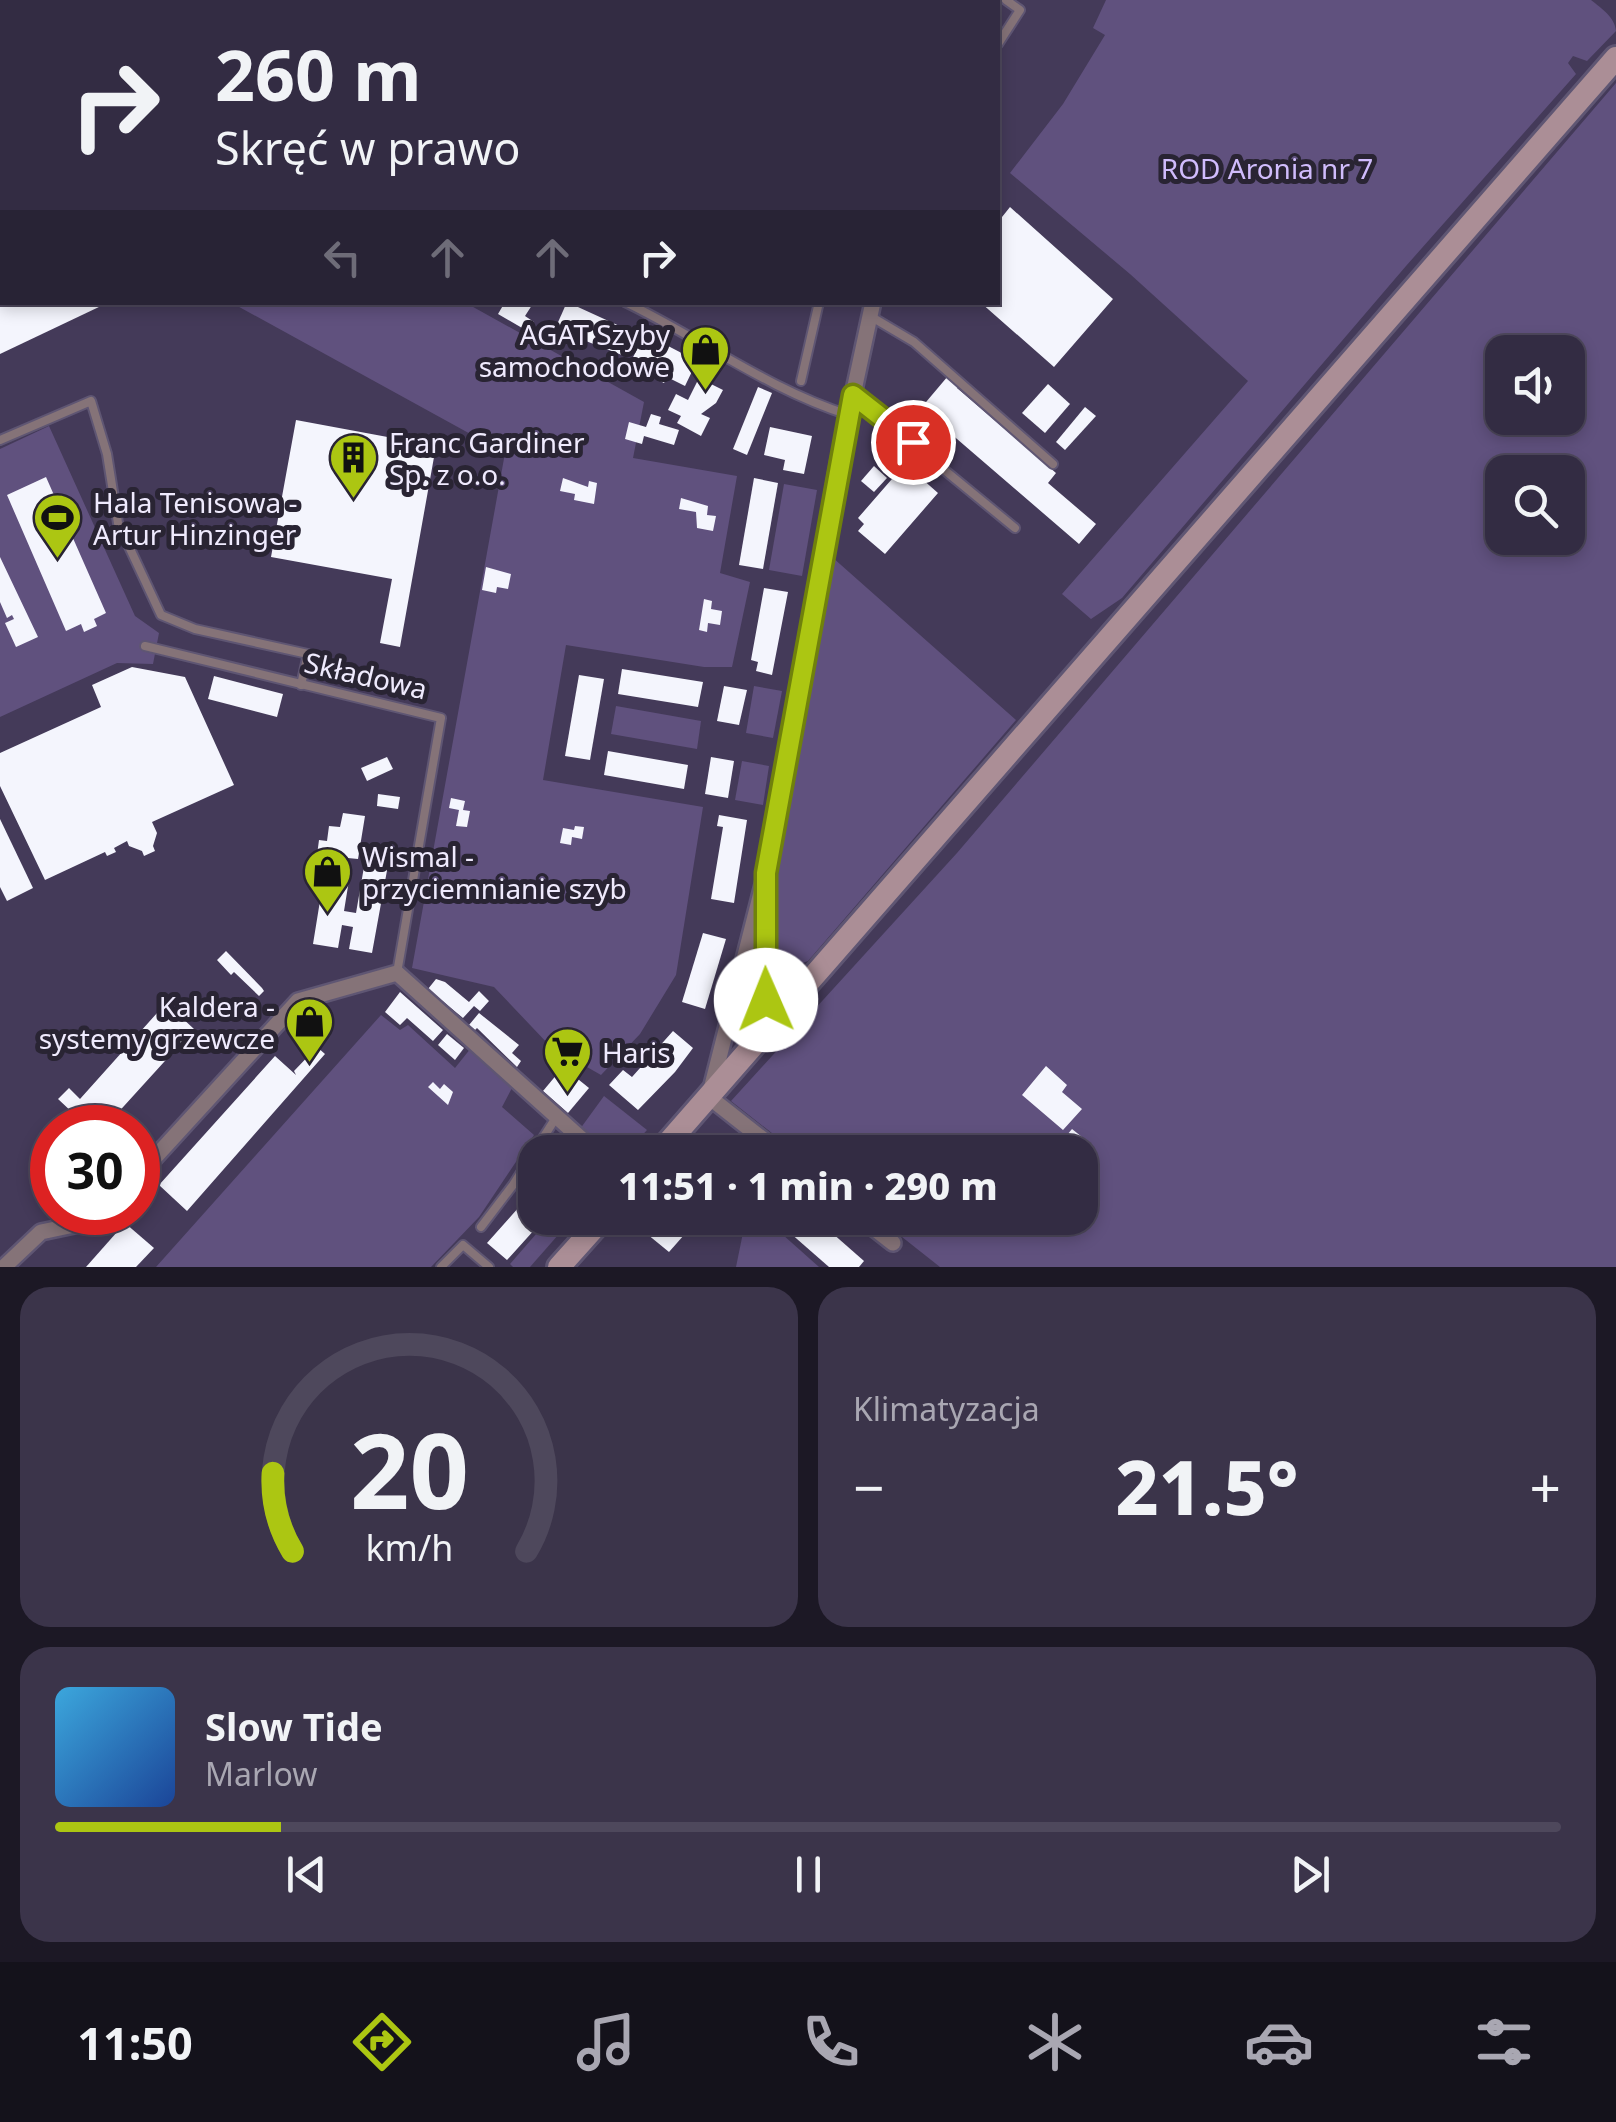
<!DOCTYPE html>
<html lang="pl">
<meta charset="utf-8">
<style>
:root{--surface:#332c43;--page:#3b344a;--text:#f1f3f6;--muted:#a9a7b2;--line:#4e485c;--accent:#acc612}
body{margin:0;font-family:"Noto Sans",sans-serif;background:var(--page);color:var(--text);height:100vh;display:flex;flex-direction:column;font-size:38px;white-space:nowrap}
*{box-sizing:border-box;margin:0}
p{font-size:32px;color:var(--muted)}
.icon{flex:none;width:55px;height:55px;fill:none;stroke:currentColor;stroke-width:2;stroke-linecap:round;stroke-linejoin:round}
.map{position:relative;height:1267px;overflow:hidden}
.details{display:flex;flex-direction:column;gap:20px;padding:20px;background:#1c1825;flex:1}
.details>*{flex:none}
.banner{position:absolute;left:0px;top:0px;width:1000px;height:305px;box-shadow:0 5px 15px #0003,0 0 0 2px var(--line);background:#332c43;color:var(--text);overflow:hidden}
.controls{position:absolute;left:1485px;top:335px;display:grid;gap:20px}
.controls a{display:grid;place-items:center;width:100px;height:100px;border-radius:20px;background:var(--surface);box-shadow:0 5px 15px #0003,0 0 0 2px var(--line);font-size:50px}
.speed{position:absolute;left:30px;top:1105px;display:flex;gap:20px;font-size:50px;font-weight:700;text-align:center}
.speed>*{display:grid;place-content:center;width:130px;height:130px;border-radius:50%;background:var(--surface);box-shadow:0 5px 15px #0003,0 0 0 2px var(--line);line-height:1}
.speed .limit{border:15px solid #d22;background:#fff;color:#111}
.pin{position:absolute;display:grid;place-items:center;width:85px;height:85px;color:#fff;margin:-42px;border:5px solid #fff;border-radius:50%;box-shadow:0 2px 10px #0007}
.me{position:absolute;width:110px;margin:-55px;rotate:359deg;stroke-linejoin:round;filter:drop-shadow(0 0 8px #0008)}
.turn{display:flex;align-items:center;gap:35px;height:210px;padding:0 50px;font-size:45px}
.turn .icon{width:130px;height:130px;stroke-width:2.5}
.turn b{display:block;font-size:70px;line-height:85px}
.lanes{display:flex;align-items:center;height:95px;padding:0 50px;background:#0003;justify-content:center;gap:50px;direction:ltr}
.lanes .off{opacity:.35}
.big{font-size:75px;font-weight:800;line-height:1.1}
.details .widget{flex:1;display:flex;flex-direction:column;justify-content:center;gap:15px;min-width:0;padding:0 35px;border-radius:30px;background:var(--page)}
.details .dial{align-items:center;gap:0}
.dial svg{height:260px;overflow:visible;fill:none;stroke:var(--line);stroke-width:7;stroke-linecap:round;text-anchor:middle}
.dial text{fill:var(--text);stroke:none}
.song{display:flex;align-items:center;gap:30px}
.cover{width:120px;height:120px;border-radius:15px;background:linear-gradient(135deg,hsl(200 70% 55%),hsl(220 70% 35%))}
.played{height:10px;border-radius:5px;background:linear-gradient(90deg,var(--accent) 15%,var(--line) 15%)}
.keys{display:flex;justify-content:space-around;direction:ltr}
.heat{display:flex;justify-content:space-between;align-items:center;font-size:55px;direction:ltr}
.details .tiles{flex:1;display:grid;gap:20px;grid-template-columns:1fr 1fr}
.widget:last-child{grid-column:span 2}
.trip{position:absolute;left:518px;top:1135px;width:580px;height:100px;border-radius:30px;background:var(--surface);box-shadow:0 5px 15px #0003,0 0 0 2px var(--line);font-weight:800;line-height:100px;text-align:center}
.tabs{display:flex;height:160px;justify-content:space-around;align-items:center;background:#14121b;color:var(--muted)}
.tabs .icon{width:70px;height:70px}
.tabs .selected{color:var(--accent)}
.tabs b{font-size:45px;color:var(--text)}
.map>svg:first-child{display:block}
.green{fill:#60517e;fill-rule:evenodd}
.building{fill:#f4f5fd}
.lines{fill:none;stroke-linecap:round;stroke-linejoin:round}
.lane-casing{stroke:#5f5673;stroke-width:12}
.street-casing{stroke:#5f5673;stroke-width:20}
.secondary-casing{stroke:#5f5673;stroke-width:28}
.lane{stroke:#857378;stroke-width:8}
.street{stroke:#857378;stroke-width:15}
.secondary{stroke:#ab8e96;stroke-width:22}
.rail{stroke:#dbd5ea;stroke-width:5;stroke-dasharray:15 8;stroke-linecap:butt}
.route-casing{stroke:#70810c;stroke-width:25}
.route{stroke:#acc612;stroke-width:18}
.labels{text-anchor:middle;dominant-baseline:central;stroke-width:10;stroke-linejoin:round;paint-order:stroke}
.park-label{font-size:28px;fill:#d0bcfc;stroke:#292433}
.poi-label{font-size:28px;fill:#efeafd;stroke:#292433;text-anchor:start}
.street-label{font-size:28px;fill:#efeafd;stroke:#292433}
</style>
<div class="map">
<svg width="1616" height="1267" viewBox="0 0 1616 1267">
<rect width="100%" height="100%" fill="#443a59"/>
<g class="green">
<path d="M1106 0H1591C1601 8 1615 17 1616 31L1587 61 1573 56 1568 63 1576 74 1406 266 1122 598 1091 619 1062 594 1248 381 1130 274 1010 173 1063 104 1105 35 1093 28Z"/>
<path d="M1616 83V1267H940L878 1218H1080V1152H796L731 1101 957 853ZM1502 352H1568V418H1502ZM1502 472H1568V538H1502Z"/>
<polygon points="232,303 466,303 644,402 633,458 737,476 720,573 750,582 732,667 704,667 566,645 543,780 703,807 676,975 640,1034 601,1075 550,1046 494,987 412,968 505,453"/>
<polygon points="49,426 135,616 159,633 153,664 117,663 0,717 0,449"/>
<polygon points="784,484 817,490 802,576 769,570"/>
<path d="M832 557 1016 720 808 961C794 966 787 969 777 957L775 913 779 862Z"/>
<polygon points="754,686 782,691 773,738 746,733"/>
<polygon points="616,706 701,721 697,749 611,734"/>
<polygon points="742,761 769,766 763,805 735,800"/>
<polygon points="381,1015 400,1030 408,1025 455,1068 471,1048 513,1086 502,1107 534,1135 479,1217 431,1267 156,1267"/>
<polygon points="604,1096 647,1130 627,1152 606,1152 580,1129"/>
<polygon points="550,1218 573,1218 530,1267 513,1267 510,1264"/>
<polygon points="746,1218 764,1218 819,1267 736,1267"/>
</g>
<g class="building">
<polygon points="1010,207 1113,299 1054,367 980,302 998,302 998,222"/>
<polygon points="0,302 100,302 101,306 0,354"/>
<polygon points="505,302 534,302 525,316 534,322 529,332 498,314"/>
<polygon points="567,302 637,334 627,357 555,329"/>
<polygon points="645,334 697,361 685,386 667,377 664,383 629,365"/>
<polygon points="948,376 959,386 957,388 1056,473 1048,483 1096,524 1079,544 921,408"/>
<polygon points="699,378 723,390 716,403 701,414 710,418 701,436 677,423 681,416 668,410 676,394 688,400"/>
<polygon points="1048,384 1070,404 1045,433 1022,413"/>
<polygon points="758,387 772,393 747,455 733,449"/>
<polygon points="1085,407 1096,416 1065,450 1056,442"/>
<polygon points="651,414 661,417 659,424 679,430 674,445 644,436 642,444 625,439 629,422 646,427"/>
<polygon points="296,420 436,446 400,647 380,643 392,579 271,557"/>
<polygon points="770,427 812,436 804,474 783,470 785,460 764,455"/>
<polygon points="905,464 938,493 885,554 858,531 864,524 858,518"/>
<polygon points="874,466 887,478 874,492 861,481"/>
<polygon points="46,477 106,613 94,619 97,626 84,632 81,624 66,631 7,495"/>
<polygon points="563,478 588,487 589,481 597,483 594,504 574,500 575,494 560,491"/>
<polygon points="754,478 778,483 763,569 739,565"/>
<polygon points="681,498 708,506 707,515 716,516 713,531 697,528 696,512 679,509"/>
<polygon points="0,557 38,637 16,647 5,623 14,619 12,615 7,618 0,602"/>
<polygon points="486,567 511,574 508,589 497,587 496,593 482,590"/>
<polygon points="764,588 788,592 772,675 756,671 758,662 751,660"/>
<polygon points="704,599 712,601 711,609 722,611 720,625 708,623 707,632 699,630"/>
<polygon points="132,667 185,677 234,785 152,822 157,833 153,846 155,851 144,856 142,851 129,846 127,841 114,848 116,852 107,856 105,852 45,880 0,786 0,753 101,707 92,685"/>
<polygon points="622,669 703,682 698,707 618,694"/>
<polygon points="579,675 604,679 590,760 565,756"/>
<polygon points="214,676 283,694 277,717 208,699"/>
<polygon points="724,686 747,690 739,725 717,721"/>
<polygon points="608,751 688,765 684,789 604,775"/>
<polygon points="387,757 393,769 367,781 361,768"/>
<polygon points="711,757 734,761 728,798 705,794"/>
<polygon points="378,794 400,797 398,809 377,806"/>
<polygon points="451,798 465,801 463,810 470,811 467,827 456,826 459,810 449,808"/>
<polygon points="343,813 365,816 358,859 317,855 319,840 327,841 329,826 340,827"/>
<polygon points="719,815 747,820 734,903 711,899 723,827 717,826"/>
<polygon points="0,819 33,888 7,901 0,887"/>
<polygon points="575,826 584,827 582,839 572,837 571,845 560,843 563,828 574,830"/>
<polygon points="377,851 390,854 372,953 349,949 353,927 342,925 338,948 313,944 325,870 350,874 344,911 356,913 365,861 375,862"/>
<polygon points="703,933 726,939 705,1009 682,1002"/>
<polygon points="226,951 262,988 264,991 259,996 234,972 231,975 217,960"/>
<polygon points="436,979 445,982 469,1002 479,991 489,1001 480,1011 474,1006 463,1018 428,989"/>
<polygon points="400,992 443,1030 433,1041 407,1018 400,1025 385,1012"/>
<polygon points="166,1003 194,1029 104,1128 89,1128 58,1099 69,1088 80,1099"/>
<polygon points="479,1013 519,1045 512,1053 521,1061 517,1067 477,1028 475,1030 469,1025"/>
<polygon points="673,1031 693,1048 675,1072 638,1110 609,1085 623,1070 632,1077"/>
<polygon points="447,1034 464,1048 455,1060 438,1045"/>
<polygon points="317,1047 325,1054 187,1211 159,1185 275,1056 296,1075 294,1071"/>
<polygon points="1046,1066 1067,1085 1062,1092 1082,1109 1063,1130 1022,1095"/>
<polygon points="563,1067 589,1088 568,1113 543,1091"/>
<polygon points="433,1082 440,1089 444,1084 453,1092 448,1105 428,1087"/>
<polygon points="1072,1129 1082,1137 1069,1152 1063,1152 1057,1147"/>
<polygon points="532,1173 535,1176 535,1218 545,1218 507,1260 487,1243 527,1198 518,1189"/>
<polygon points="661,1218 699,1218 669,1252 647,1234"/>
<polygon points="773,1218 815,1218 864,1261 859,1267 829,1267"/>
<polygon points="125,1223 154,1248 136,1267 86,1267"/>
</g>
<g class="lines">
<defs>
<g id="lane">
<polyline points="15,0 20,2"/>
<polyline points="998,44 1020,10 1006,0"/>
<path d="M625 302C700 338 769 390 849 415"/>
<polyline points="870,316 914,342 1053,464"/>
<polyline points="801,381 819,302"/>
<polyline points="853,395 1015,528"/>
<polyline points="0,440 91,401 107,454 118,523 161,615 195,629 308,654 301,685"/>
<polyline points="145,646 441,718 397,973"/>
<polyline points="481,1227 513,1185 557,1116"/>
<polyline points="441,1267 463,1245 489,1267"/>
</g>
<g id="street">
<polyline points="950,2 951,0"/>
<polyline points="766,897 766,1000 770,1028"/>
<path d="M766 964C783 977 793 980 815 977"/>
<polyline points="732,1000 770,1028"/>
<polyline points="779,1152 709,1097 766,873 839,460 873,302"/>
<polyline points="138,1176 298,1001 397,973 596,1152"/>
<polyline points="861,1218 893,1243"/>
<polyline points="4,1267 41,1232 98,1220 104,1212"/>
</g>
<g id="secondary">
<polyline points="660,1152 1616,58"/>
<polyline points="559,1267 603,1218"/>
</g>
</defs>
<use href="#lane" class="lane-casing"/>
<use href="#street" class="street-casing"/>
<use href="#secondary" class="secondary-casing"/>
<use href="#lane" class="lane"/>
<use href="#street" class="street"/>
<use href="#secondary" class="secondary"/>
<g class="rail">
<polyline points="95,0 101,2"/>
<polyline points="126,0 132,2"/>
<polyline points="336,0 341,2"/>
<polyline points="556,0 562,2"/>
</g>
</g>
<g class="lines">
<defs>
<polyline id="route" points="766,1000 766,873 853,395 913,442"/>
</defs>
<use href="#route" class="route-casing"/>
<use href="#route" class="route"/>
</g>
<defs>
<symbol id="shop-pin" viewBox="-11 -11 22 30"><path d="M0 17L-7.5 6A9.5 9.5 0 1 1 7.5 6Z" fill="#acc612" stroke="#292433"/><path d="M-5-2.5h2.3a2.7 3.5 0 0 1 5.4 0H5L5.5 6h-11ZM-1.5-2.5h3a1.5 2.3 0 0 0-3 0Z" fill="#111"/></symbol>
<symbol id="building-pin" viewBox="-11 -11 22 30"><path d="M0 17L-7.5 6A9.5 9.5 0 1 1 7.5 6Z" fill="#acc612" stroke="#292433"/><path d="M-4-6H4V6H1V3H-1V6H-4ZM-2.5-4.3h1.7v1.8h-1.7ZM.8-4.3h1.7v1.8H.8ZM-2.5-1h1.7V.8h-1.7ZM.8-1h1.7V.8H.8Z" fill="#111"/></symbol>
<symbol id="stadium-pin" viewBox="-11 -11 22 30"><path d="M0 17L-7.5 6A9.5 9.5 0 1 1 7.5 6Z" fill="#acc612" stroke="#292433"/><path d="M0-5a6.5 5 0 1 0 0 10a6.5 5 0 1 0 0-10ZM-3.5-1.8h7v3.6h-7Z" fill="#111"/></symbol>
<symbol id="supermarket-pin" viewBox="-11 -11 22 30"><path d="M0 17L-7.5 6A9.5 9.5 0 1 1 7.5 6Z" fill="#acc612" stroke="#292433"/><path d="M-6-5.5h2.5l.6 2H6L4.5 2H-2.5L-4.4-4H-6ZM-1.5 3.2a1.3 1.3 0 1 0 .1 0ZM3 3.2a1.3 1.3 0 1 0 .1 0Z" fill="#111"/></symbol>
</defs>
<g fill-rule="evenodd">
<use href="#shop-pin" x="678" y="322" width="55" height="75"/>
<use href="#building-pin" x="326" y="430" width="55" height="75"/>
<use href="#stadium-pin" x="30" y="490" width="55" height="75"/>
<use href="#shop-pin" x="300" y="844" width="55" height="75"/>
<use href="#shop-pin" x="282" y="994" width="55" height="75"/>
<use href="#supermarket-pin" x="540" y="1024" width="55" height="75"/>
</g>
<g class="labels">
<g class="park-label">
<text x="1267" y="168">ROD Aronia nr 7</text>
</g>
<g class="poi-label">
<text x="670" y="334" text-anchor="end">AGAT Szyby<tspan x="670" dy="32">samochodowe</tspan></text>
<text x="389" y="442">Franc Gardiner<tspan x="389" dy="32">Sp. z o.o.</tspan></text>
<text x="93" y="502">Hala Tenisowa -<tspan x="93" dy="32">Artur Hinzinger</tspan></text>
<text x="362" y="856">Wismal -<tspan x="362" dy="32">przyciemnianie szyb</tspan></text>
<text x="275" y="1006" text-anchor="end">Kaldera -<tspan x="275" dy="32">systemy grzewcze</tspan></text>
<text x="602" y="1052">Haris</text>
</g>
<g class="street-label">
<text transform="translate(366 675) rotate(13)">Składowa</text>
</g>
</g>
</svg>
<div class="controls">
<a><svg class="icon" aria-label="sound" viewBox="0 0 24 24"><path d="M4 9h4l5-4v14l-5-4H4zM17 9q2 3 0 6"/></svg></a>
<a><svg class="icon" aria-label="search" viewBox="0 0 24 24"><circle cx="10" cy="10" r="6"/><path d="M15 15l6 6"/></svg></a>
</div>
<div class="speed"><div class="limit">30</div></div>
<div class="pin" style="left:913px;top:442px;background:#d93025"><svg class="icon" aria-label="arrive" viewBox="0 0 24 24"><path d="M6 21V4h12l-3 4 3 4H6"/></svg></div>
<svg class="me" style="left:766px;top:1000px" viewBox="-20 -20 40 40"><circle r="19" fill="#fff"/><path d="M0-13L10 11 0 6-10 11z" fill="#acc612"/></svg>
<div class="trip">11:51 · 1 min · 290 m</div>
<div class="banner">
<div class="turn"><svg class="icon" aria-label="right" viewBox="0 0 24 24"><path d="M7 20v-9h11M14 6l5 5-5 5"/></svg><div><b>260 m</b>Skręć w prawo</div></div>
<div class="lanes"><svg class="icon off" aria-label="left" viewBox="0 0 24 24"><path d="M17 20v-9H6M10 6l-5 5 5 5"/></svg><svg class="icon off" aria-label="ahead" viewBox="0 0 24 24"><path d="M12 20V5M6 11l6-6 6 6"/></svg><svg class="icon off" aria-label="ahead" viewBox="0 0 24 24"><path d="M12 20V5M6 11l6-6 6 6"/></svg><svg class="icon" aria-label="right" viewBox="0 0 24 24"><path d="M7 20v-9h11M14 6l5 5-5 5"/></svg></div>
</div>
</div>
<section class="details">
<div class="tiles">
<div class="widget dial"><svg viewBox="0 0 100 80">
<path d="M14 69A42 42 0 1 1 86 69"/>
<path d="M14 69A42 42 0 0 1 8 45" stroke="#acc612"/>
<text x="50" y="56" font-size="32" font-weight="700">20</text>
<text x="50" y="72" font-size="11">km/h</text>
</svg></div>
<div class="widget"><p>Klimatyzacja</p>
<div class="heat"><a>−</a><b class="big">21.5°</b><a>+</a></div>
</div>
<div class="widget">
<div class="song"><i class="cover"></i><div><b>Slow Tide</b><p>Marlow</p></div></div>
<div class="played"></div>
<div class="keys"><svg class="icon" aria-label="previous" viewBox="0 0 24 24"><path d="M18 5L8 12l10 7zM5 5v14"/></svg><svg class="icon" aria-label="pause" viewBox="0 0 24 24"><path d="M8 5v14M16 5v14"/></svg><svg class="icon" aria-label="next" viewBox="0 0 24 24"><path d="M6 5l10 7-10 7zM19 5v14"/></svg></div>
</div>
</div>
</section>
<nav class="tabs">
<b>11:50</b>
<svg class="icon selected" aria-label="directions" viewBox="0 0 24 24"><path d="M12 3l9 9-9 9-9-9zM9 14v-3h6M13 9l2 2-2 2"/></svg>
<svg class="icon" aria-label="music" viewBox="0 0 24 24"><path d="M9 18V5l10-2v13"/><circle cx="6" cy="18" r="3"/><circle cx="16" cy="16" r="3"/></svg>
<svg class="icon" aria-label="phone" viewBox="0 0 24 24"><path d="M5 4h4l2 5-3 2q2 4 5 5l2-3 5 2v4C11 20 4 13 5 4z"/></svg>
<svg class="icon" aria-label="climate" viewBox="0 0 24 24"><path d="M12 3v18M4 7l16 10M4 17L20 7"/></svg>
<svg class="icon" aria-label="car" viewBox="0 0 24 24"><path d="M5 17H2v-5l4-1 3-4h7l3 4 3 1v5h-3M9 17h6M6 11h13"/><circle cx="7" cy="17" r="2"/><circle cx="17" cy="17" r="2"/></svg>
<svg class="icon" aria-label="filters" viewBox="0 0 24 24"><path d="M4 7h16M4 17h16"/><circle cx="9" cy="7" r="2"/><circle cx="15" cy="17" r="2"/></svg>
</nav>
